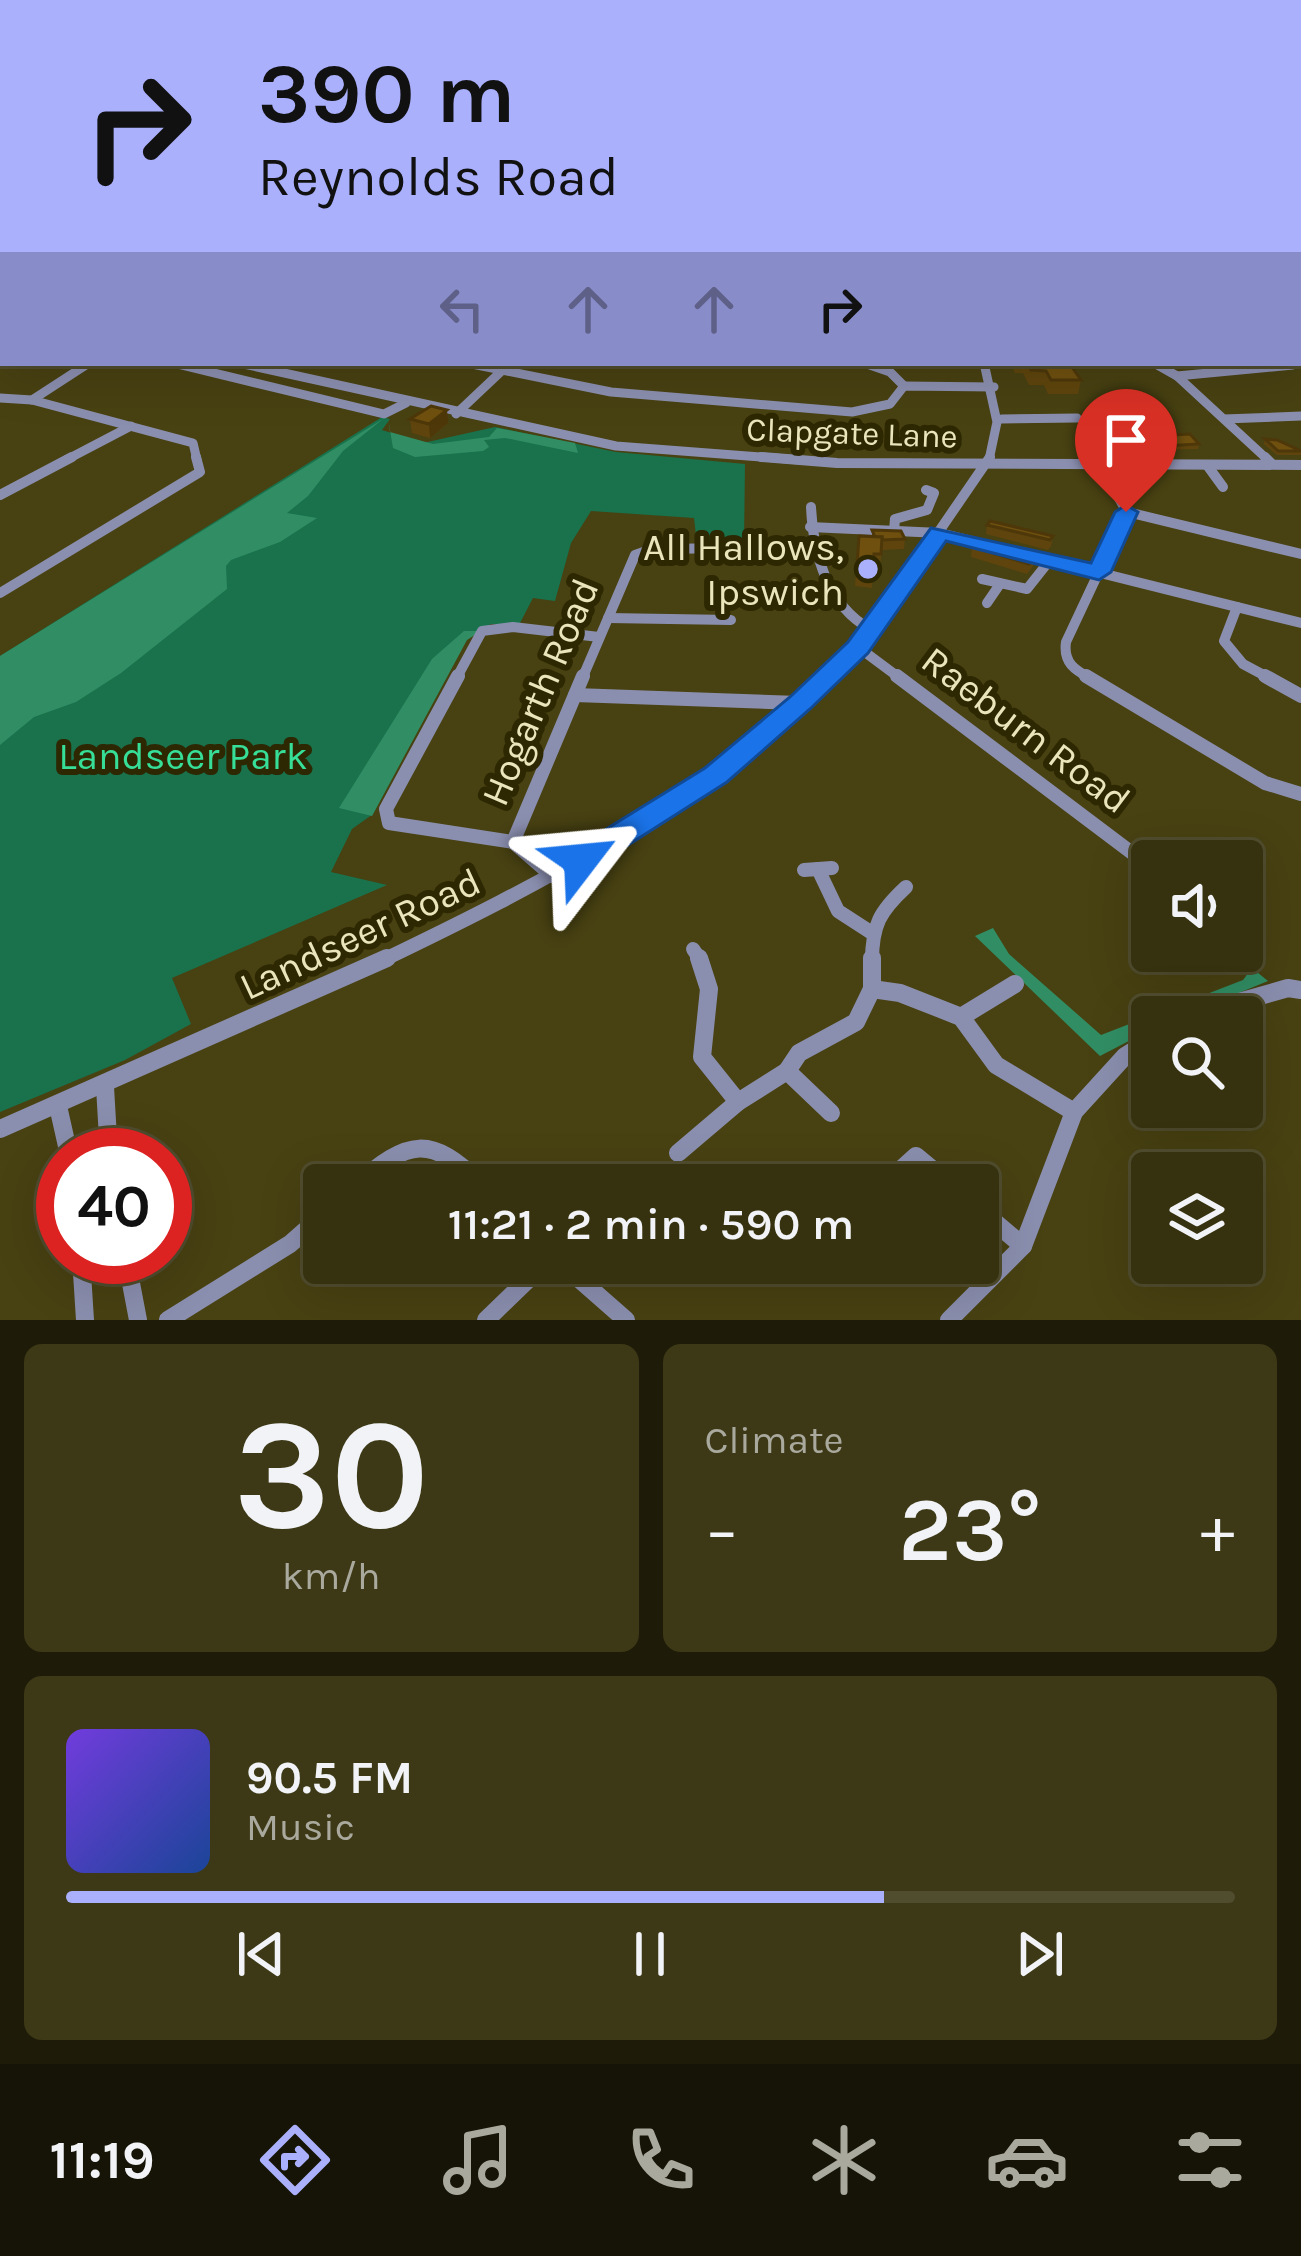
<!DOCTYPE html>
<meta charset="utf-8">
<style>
:root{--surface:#36310e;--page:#3d3917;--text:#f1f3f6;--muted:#aaa99e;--line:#504c2e;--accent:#aab0fc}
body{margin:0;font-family:Karla,sans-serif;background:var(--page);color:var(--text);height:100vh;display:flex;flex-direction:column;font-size:45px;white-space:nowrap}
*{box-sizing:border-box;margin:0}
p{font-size:39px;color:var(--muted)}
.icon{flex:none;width:66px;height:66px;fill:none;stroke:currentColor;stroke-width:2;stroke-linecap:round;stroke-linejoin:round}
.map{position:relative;height:1320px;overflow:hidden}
.details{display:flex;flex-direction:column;gap:24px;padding:24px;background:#1e1b08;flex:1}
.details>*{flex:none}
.banner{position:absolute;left:0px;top:0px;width:1302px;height:366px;box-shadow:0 12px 48px #0002,0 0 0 3px var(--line);background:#aab0fc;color:#111;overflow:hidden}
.buttons{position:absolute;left:1131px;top:840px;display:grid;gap:24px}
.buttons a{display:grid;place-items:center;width:132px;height:132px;border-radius:12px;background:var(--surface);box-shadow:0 12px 48px #0002,0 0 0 3px var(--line);font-size:60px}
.speed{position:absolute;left:36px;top:1128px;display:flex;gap:24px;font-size:60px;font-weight:700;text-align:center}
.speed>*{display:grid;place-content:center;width:156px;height:156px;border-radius:50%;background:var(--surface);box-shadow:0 12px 48px #0002,0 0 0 3px var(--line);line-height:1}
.speed .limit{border:18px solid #d22;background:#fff;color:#111}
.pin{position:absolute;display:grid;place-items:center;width:102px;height:102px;color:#fff;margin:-123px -51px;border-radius:50% 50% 50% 0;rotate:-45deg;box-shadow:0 0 12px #0007}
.pin .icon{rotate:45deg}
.me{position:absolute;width:132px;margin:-66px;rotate:61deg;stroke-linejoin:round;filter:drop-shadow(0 0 9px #0008)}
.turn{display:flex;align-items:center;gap:42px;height:252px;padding:0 60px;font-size:54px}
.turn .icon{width:156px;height:156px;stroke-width:2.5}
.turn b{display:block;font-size:84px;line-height:102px}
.lanes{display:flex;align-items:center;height:114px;padding:0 60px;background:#0003;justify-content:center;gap:60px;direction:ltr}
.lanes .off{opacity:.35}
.big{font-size:90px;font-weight:600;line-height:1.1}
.details .card{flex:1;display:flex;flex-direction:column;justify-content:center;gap:18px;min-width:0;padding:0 42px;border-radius:18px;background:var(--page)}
.details .dial{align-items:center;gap:0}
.dial b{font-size:156px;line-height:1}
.song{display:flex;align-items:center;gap:36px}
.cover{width:144px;height:144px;border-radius:18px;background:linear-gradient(135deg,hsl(260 70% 55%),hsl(220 70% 35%))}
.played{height:12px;border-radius:6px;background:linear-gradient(90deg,var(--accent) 70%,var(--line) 70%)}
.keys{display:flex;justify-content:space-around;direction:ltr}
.heat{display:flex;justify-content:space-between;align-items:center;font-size:66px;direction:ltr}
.details .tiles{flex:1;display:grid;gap:24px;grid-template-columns:1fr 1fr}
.card:last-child{grid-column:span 2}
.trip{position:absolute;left:303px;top:1164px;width:696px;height:120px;border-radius:12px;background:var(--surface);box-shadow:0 12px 48px #0002,0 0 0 3px var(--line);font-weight:600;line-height:120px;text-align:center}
.tab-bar{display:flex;height:192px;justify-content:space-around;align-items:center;background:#161406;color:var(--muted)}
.tab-bar .icon{width:84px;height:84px}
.tab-bar .selected{color:var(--accent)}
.tab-bar b{font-size:54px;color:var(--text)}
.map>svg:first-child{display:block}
.green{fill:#19724c}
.forest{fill:#318e64}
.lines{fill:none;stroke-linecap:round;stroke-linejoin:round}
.minor-far3{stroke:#8b8faf;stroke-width:9}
.minor-far2{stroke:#8b8faf;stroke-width:10}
.minor-far1{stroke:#8b8faf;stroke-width:14}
.minor{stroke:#8b8faf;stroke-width:18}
.major{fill:#dcdffa;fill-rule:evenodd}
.wall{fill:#5f450d}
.shaded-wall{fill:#4e380a}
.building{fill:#6f500f;stroke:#4e380a;stroke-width:3}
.route{fill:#1a73e8;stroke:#114b97;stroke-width:3}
.poi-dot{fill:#aab0fc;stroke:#2d2702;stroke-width:4.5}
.labels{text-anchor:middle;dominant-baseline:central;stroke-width:12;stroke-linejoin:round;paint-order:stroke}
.far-street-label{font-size:33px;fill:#ebe5bc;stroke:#2d2702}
.poi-label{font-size:39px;fill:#ebe5bc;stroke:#2d2702;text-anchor:end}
.street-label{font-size:39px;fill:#ebe5bc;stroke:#2d2702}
.park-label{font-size:39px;fill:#36de98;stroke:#2d2702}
</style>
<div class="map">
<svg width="1301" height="1320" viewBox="0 0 1301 1320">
<rect width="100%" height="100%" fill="#484112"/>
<polygon class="green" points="382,417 390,419 382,430 423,443 495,427 616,452 745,464 744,543 697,544 694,518 591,511 571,543 555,601 533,598 519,625 491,624 464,640 373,814 352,829 331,872 387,885 172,978 191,1024 125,1060 0,1112 0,656"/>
<g class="forest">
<polygon points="388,418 390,432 433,444 489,437 497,428 575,443 578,453 505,438 484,440 489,447 483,451 415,457 393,448"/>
<polygon points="383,419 343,451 308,496 287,513 317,518 280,542 231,560 226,566 227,589 121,673 76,702 34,717 0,745 0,656"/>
<polygon points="464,631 481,631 467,640 372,816 339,808 432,659"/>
<polygon points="993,928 1009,954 1101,1035 1243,980 1252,968 1268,981 1180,1017 1152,1017 1152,1029 1100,1056 975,936"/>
</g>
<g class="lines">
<g class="minor-far3">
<polyline points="173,363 384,414 406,403"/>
<polyline points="239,363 616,446 800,460"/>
<polyline points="467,363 611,392 852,412 890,404 904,386 994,387"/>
<polyline points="864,363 890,372 904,386"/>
<polyline points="984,363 997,422 989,460"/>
<polyline points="1154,363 1177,376 1268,460"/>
<polyline points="1177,376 1293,365"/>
<polyline points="0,398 32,400 193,443 197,460"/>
<polyline points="32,400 89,363"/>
<polyline points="456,414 510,363"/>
<polyline points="1002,419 1077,418"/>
<polyline points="1224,419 1301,416"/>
<polyline points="66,460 131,426"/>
</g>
<g class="minor-far2">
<polyline points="761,457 837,463 1301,465"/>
<polyline points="1265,457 1272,464"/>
<polyline points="1207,465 1223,487"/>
<polyline points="0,495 72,457"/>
<path d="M811 507C813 553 827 605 870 629"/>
<polyline points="1127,512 1301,554"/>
<polyline points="810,527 940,533 1301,623"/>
<polyline points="894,531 895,519 927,510 934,493 926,490"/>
<polyline points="982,579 1027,589 1050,560"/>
<polyline points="0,593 200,472 196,457"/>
<polyline points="987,603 1000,584"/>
<polyline points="1237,607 1224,641 1243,664 1271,679"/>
<polyline points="608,618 731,620"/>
<polyline points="858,647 901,679"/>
<polyline points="456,679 482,631 513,627 599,637"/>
<polyline points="582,679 635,555 652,549 815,547"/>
<polyline points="826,679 872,629 990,457"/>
<path d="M1091 679C1075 670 1063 663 1066 642L1127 512 1100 465"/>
</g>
<g class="minor-far1">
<polyline points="458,676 386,809 389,823 513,842"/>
<polyline points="897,676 1152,868"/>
<polyline points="1086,676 1265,783 1301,794"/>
<polyline points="1265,676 1301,696"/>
<polyline points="575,695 799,703"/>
<polyline points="818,869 838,911 872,933"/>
<polyline points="804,870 832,868"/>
<polyline points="552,876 513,842 583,676"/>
<polyline points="1242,937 1256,955"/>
<polyline points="693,949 701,961"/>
<path d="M381 961C541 884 701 802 829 676"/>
<path d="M872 961C872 925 880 911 906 887"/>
</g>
<g class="minor">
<polyline points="699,958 709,989 702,1057 738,1102"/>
<polyline points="872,989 900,993 961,1017 996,1065 1074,1112"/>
<polyline points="961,1017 1015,984"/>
<polyline points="1186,1017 1288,988 1301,990"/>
<polyline points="787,1071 831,1113"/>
<polyline points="105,1087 109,1155"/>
<polyline points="58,1106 69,1155"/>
<polyline points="0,1129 387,958"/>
<polyline points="678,1153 738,1102 787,1071 799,1053 856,1022 872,989 872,958"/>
<path d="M356 1185C409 1139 430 1134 482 1185"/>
<polyline points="884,1185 916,1156 951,1185"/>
<polyline points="978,1208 1023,1246"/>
<polyline points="81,1257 85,1320"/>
<polyline points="126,1257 138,1320"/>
<polyline points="561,1263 626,1320"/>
<polyline points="168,1320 290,1244 324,1214"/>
<polyline points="486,1320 545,1263"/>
<polyline points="949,1320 1023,1246 1074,1112 1125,1056 1152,1039"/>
</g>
<rect class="major" x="0" y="185" width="3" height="5"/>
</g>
<g class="wall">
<polygon points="1011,363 1069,363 1081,380 1078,394 1048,394 1044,385 1029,385 1023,373 1015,373"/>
<polygon points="410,419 448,423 430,438 412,433"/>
<polygon points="1156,436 1199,444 1198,449 1163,450 1155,440"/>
<polygon points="1265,439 1301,450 1301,455 1277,455 1264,444"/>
<polygon points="987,525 1053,536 1051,546 1048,550 986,534"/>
<polygon points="872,530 905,539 904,549 882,550 879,574 873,574 872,588 855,586 859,536 872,537"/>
<polygon points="972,547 1035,556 1033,566 1027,574 971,557"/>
</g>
<polygon class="shaded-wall" points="447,410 448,423 430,438 429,424"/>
<g class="building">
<polygon points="1028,363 1069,363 1081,380 1051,380 1046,371 1031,370"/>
<polygon points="431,406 447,410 429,424 410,419"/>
<polygon points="1190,434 1199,444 1164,446 1156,436"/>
<polygon points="1265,439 1277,440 1301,451 1278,451"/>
<polygon points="990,521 1053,536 1050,540 987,525"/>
<polygon points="872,530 901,531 905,539 882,540 882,537 875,537"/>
<polygon points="859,536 882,537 881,554 874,554 874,568 857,566"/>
<polygon points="976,542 1035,556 1029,564 972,547"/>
</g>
<linearGradient id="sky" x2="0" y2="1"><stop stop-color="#28240a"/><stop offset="0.45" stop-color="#585a44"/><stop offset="1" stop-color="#585a44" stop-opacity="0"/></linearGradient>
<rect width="1301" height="339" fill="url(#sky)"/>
<polygon class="route" points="1126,505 1138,512 1111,572 1099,580 946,541 868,653 810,709 727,782 592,868 569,868 564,860 569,852 705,768 790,697 848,642 931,528 1091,563 1115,512"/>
<circle class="poi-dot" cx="868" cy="569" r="12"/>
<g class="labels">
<g class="far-street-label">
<text transform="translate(852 433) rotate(2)">Clapgate Lane</text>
</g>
<g class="poi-label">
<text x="844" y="547">All Hallows,<tspan x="844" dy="45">Ipswich</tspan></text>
</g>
<g class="street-label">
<text transform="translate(540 692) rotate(-67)">Hogarth Road</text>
<text transform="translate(1026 730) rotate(37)">Raeburn Road</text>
<text transform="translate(360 934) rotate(-25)">Landseer Road</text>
</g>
<g class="park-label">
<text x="183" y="756">Landseer Park</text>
</g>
</g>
</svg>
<div class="buttons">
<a><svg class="icon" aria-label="sound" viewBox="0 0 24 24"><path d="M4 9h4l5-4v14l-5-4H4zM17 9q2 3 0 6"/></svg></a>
<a><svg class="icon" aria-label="search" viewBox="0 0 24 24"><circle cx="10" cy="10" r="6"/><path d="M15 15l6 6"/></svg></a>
<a><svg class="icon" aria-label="layers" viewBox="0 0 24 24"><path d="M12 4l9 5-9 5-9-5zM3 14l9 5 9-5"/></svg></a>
</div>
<div class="speed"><div class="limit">40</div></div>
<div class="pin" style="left:1126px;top:512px;background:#d93025"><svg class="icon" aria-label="arrive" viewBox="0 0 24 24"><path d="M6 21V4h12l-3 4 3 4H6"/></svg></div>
<svg class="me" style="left:581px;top:860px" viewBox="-20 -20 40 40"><path d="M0-17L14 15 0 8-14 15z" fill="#1a73e8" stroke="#fff" stroke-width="4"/></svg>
<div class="trip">11:21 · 2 min · 590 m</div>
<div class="banner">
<div class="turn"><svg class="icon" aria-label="right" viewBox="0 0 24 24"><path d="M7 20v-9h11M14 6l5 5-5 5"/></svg><div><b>390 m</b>Reynolds Road</div></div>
<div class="lanes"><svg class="icon off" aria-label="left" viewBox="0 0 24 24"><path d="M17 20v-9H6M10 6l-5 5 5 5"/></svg><svg class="icon off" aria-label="ahead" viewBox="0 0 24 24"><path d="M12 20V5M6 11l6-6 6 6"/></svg><svg class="icon off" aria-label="ahead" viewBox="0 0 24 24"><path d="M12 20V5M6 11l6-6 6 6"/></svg><svg class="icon" aria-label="right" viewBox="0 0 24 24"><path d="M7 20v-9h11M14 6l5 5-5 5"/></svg></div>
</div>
</div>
<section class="details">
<div class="tiles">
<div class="card dial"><b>30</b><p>km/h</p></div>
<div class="card"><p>Climate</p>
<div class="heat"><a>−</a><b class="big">23°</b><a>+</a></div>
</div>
<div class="card">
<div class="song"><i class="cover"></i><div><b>90.5 FM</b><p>Music</p></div></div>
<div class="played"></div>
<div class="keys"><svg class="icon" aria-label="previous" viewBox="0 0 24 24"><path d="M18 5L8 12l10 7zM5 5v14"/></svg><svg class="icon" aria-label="pause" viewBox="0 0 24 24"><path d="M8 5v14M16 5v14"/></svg><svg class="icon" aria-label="next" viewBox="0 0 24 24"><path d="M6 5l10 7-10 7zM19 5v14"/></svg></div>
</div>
</div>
</section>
<nav class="tab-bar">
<b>11:19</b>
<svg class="icon selected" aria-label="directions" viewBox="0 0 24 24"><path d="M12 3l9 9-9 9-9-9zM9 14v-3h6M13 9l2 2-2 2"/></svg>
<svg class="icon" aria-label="music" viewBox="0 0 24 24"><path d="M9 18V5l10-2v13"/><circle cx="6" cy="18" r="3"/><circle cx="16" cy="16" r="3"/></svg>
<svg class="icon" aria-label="phone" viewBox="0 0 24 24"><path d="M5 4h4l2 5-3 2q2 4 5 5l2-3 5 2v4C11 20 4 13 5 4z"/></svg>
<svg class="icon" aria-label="climate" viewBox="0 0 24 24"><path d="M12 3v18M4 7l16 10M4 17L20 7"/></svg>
<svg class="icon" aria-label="car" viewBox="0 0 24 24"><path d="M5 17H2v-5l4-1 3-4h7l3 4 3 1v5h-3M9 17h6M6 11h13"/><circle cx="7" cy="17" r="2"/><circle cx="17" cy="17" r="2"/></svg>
<svg class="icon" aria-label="filters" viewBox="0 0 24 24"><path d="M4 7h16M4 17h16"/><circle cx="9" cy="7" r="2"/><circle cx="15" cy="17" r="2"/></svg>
</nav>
